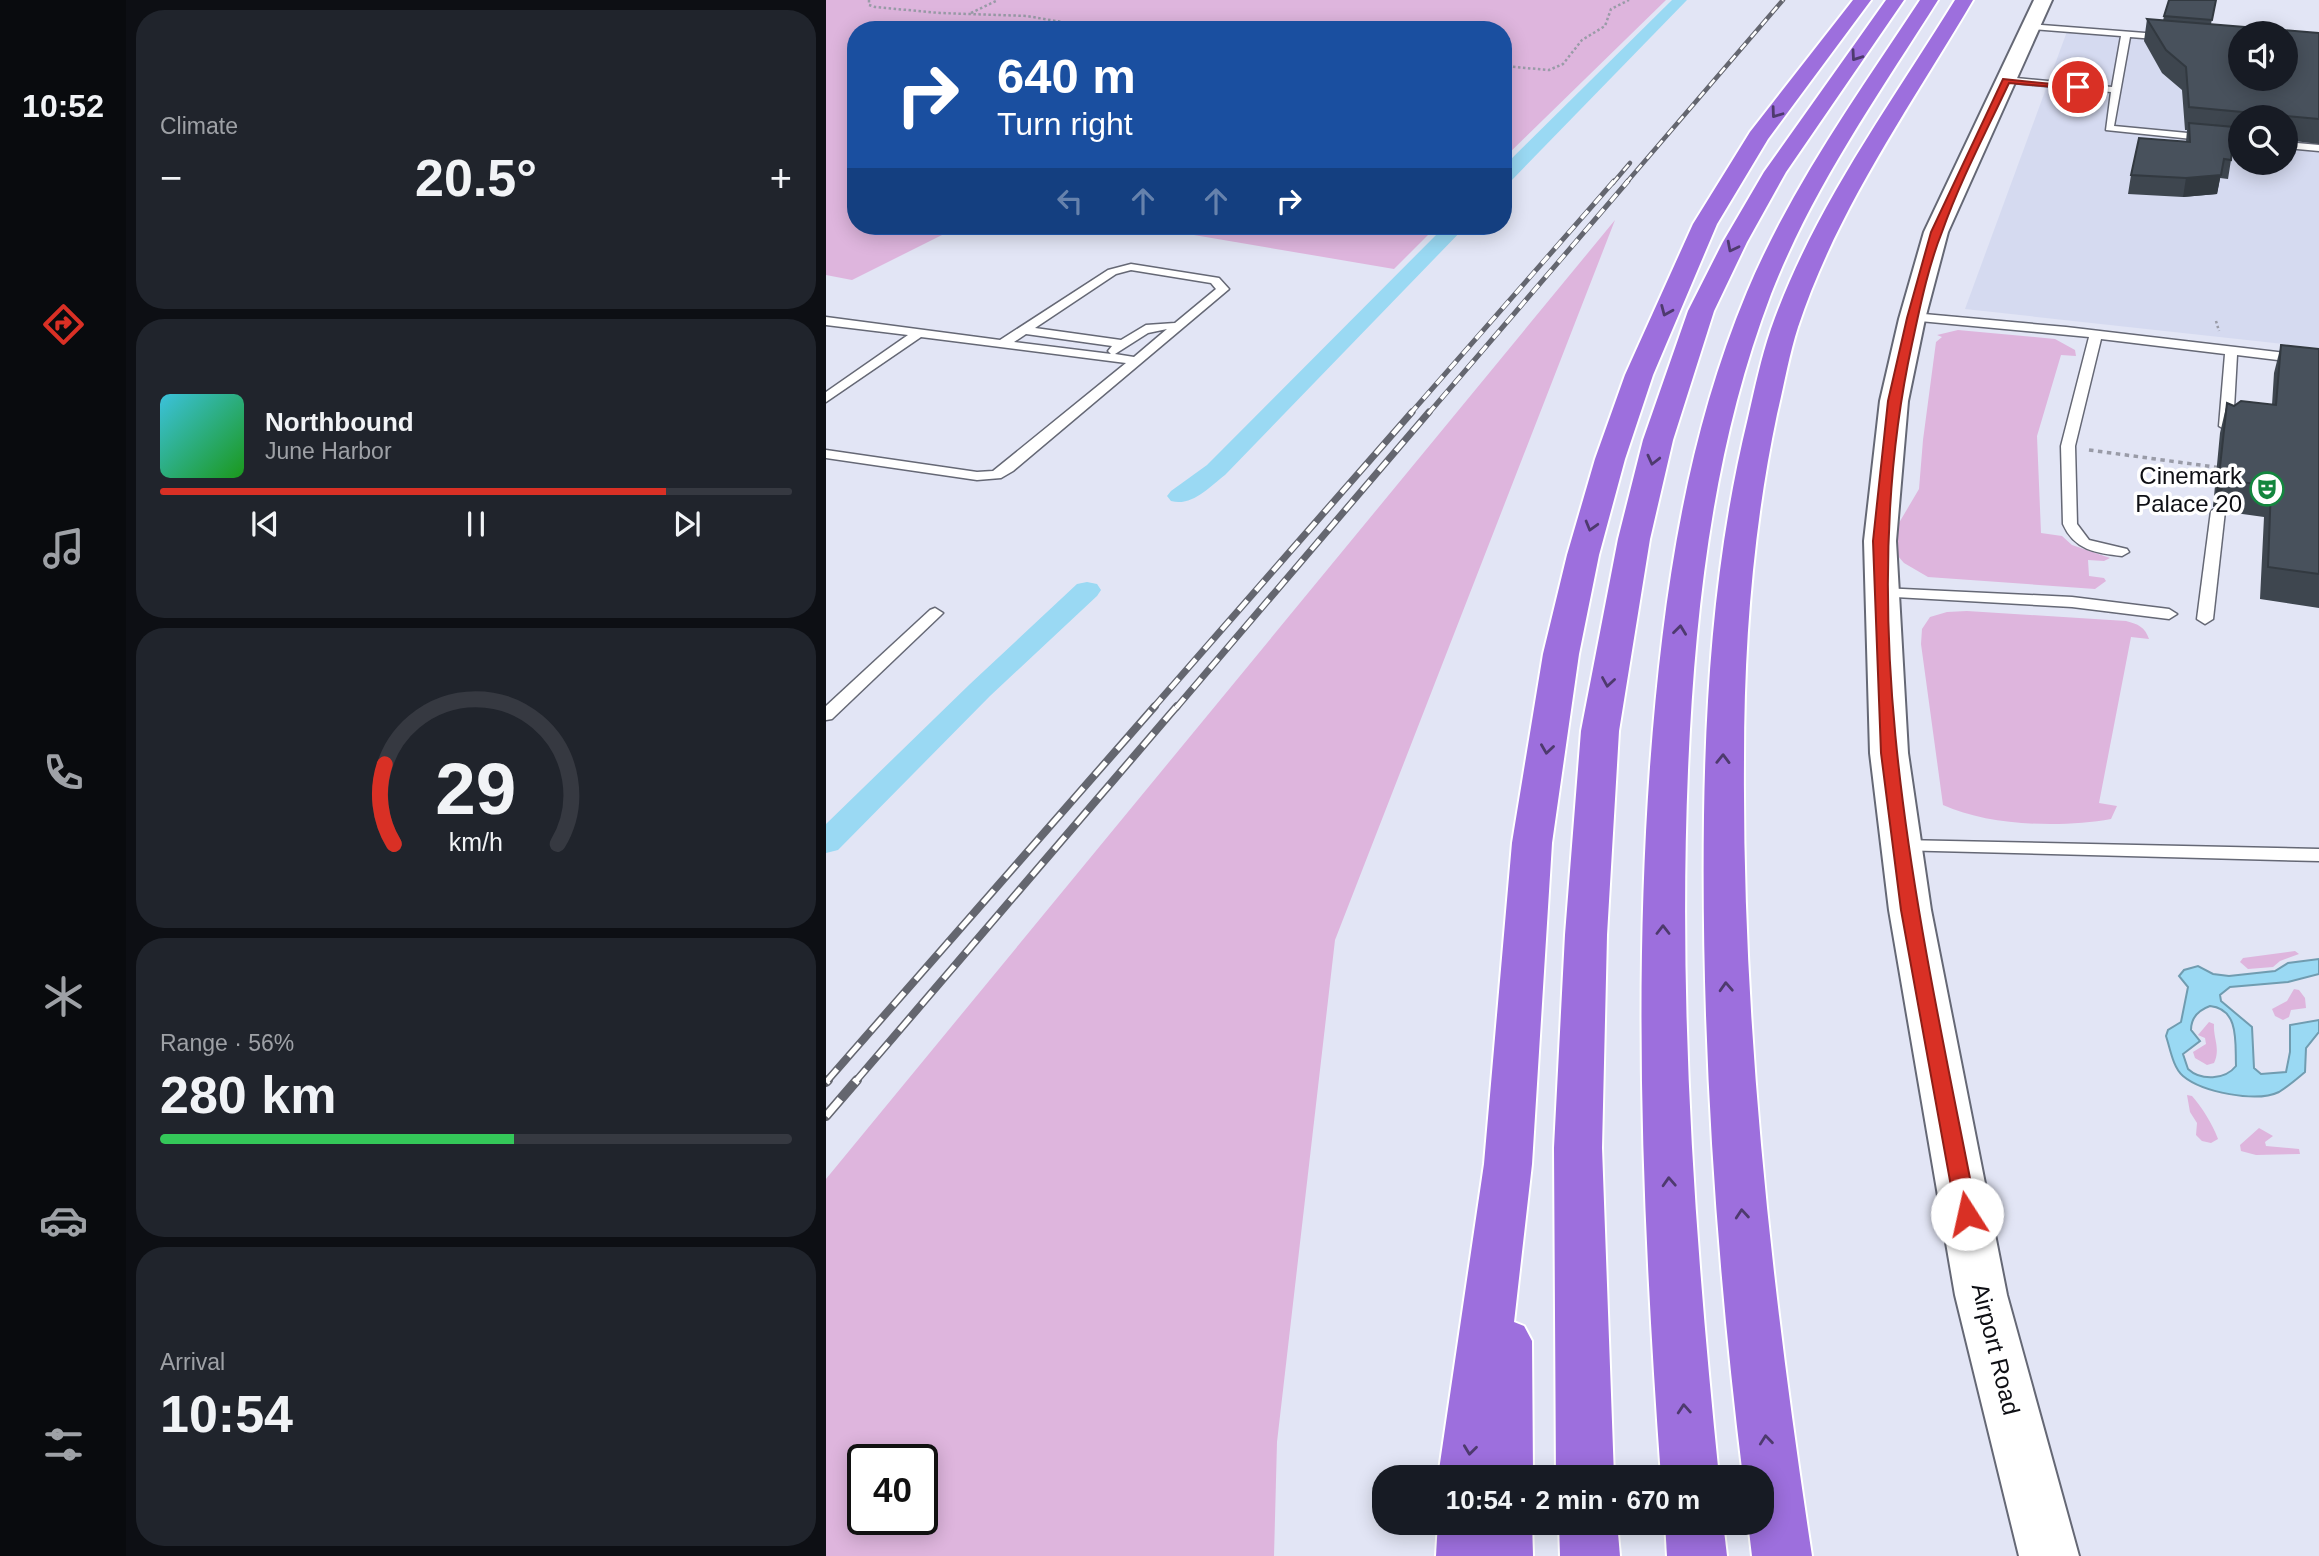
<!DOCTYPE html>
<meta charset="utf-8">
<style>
:root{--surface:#171b24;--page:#20242c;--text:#f1f3f6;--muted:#9ea1a6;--line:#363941;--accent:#d93025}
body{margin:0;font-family:Helvetica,sans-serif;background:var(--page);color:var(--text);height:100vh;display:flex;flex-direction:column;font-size:26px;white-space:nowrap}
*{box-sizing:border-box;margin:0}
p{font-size:23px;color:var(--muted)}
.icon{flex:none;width:38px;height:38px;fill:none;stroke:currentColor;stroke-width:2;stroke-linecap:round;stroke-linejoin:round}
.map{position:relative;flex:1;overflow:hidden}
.side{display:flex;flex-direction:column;gap:10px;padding:10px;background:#0d0f14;width:700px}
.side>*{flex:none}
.guide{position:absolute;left:21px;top:21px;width:665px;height:214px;border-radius:28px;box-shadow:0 4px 18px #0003;background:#1a4fa0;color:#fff;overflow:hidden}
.fabs{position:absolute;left:1402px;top:21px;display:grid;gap:14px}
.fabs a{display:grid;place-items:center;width:70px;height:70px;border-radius:50%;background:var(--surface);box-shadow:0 4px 18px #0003;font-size:35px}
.speed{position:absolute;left:21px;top:1444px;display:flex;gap:14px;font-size:35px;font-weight:700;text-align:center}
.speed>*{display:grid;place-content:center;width:91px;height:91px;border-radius:50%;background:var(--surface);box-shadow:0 4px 18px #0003;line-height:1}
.speed .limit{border:4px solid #111;border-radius:10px;background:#fff;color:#111}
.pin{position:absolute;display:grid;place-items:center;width:60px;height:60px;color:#fff;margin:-30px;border:4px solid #fff;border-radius:50%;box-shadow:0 2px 7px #0007}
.me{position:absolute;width:77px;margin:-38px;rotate:350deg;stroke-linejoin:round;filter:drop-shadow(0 0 5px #0008)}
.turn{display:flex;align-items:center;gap:24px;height:147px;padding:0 35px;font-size:32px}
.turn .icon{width:91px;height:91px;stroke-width:2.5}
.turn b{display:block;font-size:49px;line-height:60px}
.lanes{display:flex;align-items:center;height:66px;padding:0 35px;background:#0003;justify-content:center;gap:35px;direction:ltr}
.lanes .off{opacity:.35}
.big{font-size:52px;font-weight:700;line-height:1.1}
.side .widget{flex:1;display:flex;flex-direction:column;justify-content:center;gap:10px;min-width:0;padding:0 24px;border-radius:28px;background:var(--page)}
.side .dial{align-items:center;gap:0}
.dial svg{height:182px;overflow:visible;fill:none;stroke:var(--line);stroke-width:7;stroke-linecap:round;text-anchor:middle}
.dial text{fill:var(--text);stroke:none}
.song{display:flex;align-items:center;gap:21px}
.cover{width:84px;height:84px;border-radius:10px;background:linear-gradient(135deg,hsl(190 70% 55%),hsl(120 70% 35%))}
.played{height:7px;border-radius:4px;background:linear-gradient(90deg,var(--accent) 80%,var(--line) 80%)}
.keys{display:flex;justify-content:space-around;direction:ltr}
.heat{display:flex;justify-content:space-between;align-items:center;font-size:38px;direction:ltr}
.charge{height:10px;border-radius:5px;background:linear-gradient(90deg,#34c759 56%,var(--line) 0)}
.trip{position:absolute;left:546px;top:1465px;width:402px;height:70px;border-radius:28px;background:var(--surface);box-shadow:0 4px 18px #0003;font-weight:700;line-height:70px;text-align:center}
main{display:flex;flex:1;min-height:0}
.menu{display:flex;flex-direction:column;width:126px;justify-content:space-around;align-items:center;background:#090b0e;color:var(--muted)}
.menu .icon{width:49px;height:49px}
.menu .active{color:var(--accent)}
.menu b{font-size:32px;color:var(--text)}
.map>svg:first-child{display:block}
.built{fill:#d5daf0;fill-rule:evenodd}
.green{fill:#deb5dd;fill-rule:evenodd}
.water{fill:#9ad9f3;stroke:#709cb0;stroke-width:2;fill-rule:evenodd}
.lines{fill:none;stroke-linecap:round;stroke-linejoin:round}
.canal{fill:#9ad9f3;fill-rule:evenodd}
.lane-casing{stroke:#656875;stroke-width:3}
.secondary-casing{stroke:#656875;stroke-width:4}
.highway-casing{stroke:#fff;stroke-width:4}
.path-far1{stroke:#999ba7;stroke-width:2.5;stroke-dasharray:2.5 2.5;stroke-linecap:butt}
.path{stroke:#999ba7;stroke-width:3.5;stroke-dasharray:4.5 4.5;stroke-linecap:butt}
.lane{fill:#fff;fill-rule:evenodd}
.secondary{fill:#fff;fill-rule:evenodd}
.highway{fill:#9d6fdd;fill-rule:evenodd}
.rail-far4-casing{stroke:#64666f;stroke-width:4.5}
.rail-far3-casing{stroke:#64666f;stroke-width:5}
.rail-far2-casing{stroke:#64666f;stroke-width:7}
.rail-far1-casing{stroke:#64666f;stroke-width:8}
.rail-casing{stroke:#64666f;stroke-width:10}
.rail-far4{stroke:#fff;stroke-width:2.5;stroke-dasharray:8;stroke-linecap:butt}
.rail-far3{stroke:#fff;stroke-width:3.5;stroke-dasharray:10;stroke-linecap:butt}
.rail-far2{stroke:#fff;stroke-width:4.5;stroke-dasharray:13;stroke-linecap:butt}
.rail-far1{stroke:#fff;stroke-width:5;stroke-dasharray:17;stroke-linecap:butt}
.rail{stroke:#fff;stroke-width:7;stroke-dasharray:22;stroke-linecap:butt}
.wall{fill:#3e464f}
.shaded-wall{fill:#323940}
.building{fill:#48515c;stroke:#323940;stroke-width:2;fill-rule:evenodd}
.oneway{stroke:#4e3a6e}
.route{fill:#d93025;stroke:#8d1f18;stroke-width:2}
.labels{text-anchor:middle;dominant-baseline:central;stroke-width:7;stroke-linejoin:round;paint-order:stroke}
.poi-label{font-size:24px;fill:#0e0f14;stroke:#fff;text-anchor:end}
.street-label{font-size:24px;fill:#0e0f14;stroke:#fff}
</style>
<main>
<nav class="menu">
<b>10:52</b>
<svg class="icon active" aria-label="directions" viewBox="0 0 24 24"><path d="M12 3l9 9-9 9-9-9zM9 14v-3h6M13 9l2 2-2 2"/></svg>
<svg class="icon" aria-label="music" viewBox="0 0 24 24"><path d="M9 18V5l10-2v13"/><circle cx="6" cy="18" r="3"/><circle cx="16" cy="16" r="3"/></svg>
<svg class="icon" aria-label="phone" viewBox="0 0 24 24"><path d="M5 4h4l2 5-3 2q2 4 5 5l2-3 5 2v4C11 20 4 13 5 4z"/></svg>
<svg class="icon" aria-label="climate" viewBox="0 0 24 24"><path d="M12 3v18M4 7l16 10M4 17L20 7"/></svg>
<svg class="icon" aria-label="car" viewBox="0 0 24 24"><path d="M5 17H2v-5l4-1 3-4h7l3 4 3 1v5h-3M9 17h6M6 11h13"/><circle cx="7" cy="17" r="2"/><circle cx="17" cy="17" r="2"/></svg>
<svg class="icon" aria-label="filters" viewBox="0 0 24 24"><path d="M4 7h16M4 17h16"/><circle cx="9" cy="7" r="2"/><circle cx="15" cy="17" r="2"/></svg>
</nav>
<section class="side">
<div class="widget"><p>Climate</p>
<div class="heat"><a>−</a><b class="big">20.5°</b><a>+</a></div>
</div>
<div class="widget">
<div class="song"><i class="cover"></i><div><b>Northbound</b><p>June Harbor</p></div></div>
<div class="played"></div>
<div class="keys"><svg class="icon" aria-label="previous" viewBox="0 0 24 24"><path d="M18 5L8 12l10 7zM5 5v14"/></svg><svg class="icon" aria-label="pause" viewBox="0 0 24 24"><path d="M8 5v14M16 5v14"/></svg><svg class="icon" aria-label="next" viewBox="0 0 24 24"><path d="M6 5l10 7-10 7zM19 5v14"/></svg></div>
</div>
<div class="widget dial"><svg viewBox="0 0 100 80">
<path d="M14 69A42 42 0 1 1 86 69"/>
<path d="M14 69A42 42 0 0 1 10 34" stroke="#d93025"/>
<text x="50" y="56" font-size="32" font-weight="700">29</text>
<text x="50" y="72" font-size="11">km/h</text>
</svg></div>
<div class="widget"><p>Range · 56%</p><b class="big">280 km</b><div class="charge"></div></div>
<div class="widget"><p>Arrival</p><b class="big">10:54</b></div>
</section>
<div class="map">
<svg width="1493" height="1556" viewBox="0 0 1493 1556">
<rect width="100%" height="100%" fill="#e2e5f5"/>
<path class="built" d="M1243 26 1414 41V79H1460L1493 48V348L1139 309ZM1414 117H1460V163H1414Z"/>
<g class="green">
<polygon points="0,0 840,0 677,159 677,30 30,30 30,226 134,226 26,280 0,275"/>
<path d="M789 220 509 940 451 1442 448 1556H0V1179ZM37 1460H96V1519H37Z"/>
<polygon points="315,226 611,226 568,269"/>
<polygon points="1132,330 1229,339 1249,350 1250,356 1235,355 1211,436 1215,533 1236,536 1246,545 1284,558 1278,561 1262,560 1263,576 1278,578 1280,581 1269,589 1102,577 1078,563 1071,555 1070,528 1093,489 1097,440 1110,342 1116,337 1111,335"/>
<path d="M1141 611 1300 621C1312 624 1319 627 1323 639L1305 637 1273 803 1291 806 1285 819C1235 828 1163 826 1117 805L1095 644 1096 629 1104 617 1121 612Z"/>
<polygon points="1469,951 1473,954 1454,961 1447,967 1422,969 1414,962 1417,958"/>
<polygon points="1468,989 1473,990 1479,998 1480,1008 1465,1010 1463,1017 1457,1020 1449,1016 1446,1009 1461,1001"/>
<path d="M1383 1022 1388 1024C1387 1038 1395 1049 1388 1063L1381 1065 1369 1058 1367 1052 1380 1044 1379 1038 1372 1035Z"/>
<path d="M1361 1095 1366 1096C1376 1107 1387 1125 1392 1139L1385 1143 1376 1141 1370 1135 1371 1123 1364 1112Z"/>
<polygon points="1433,1128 1447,1136 1439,1142 1440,1146 1473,1149 1474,1154 1430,1155 1415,1151 1414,1145"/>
</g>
<path class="water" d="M1493 959V974L1462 982 1404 987 1394 995 1395 1001 1426 1027 1428 1068 1435 1074 1460 1072 1464 1052V1025L1493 1020V1032L1480 1048 1479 1072C1472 1078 1461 1087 1453 1092 1430 1103 1376 1092 1357 1076 1347 1068 1344 1048 1340 1036L1342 1030 1355 1022 1362 987 1353 976 1358 970 1372 966 1387 974 1403 976 1449 971 1462 963ZM1384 1006C1414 1009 1409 1044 1410 1066 1399 1080 1375 1081 1362 1069L1357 1054 1374 1041 1365 1030C1365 1017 1373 1010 1384 1006Z"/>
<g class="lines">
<g class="canal">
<polygon points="846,0 861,0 684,182 677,183 677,167"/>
<path d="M619 226H640L399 475C383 487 366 507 345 501L341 496 345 491 381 465Z"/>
<polygon points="261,582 271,584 275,590 271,596 164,696 12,850 0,853 0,824 144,684 251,584"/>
</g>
<defs>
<g id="lane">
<polygon points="1202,24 1345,35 1342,40 1304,37 1288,126 1414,138 1414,144 1280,130 1285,92 1177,82 1177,78 1180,77 1286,87 1295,36 1205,29"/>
<polygon points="1460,142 1493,145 1493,151 1460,148"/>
<path d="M305 264 393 278 403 289 187 471 175 478 151 480 0 458V450L151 472 167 471 300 363 95 337 0 402V392L82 335 0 325V317L174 340 282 270ZM305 270 385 283 390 289 349 323 320 325 295 340 209 328 290 274ZM341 329 308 357 289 354 322 333ZM200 334 286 346 282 351 285 354 188 342Z"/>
<path d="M1087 313 1240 327 1493 357V365L1411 355 1407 426 1400 430 1393 426 1399 354 1275 339 1249 446 1251 524 1263 540 1301 549 1303 552 1296 556C1270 553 1248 550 1237 524L1235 446 1263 337 1083 320 1081 317Z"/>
<polygon points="1392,507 1399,511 1387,619 1379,624 1371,619 1385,511"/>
<polygon points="1056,588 1246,597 1343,609 1351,614 1343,619 1246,607 1051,596 1048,593"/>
<polygon points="109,608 117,613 114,616 6,719 0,720 0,706 104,610"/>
<polygon points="1075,840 1493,849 1493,861 1069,850 1066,846 1069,842"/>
</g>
<polygon id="secondary" points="1208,0 1226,0 1122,232 1099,319 1082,401 1070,541 1082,753 1105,910 1181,1295 1253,1556 1193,1556 1129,1295 1063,910 1044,753 1038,541 1054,401 1073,319 1098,232"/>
<g id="highway">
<polygon points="1027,0 1045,0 942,139 891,224 827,375 799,459 773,555 753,654 726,843 706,1164 688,1322 698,1326 706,1341 707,1477 612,1477 658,1164 686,843 717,654 741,555 769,459 799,375 867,224 924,132"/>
<polygon points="1060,0 1078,0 960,172 921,242 888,311 847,440 824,539 793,731 781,935 776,1148 788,1477 730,1477 728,1148 739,935 755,731 792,539 817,440 862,311 897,242 938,172"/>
<path d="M1094 0H1112C1052 95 986 189 945 294 887 446 869 609 862 770 852 1007 869 1242 893 1477H835C818 1240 807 1004 824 767 836 606 858 442 921 292 965 187 1032 94 1094 0Z"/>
<path d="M1129 0H1147C1084 107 1011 209 972 327 963 355 958 385 951 414 927 528 918 643 918 759 916 1026 946 1292 986 1556H926L922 1522H936V1477H917C890 1258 875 1037 878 816 880 682 890 549 922 418 929 388 935 358 945 329 987 209 1063 107 1129 0Z"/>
<polygon points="612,1522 706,1522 707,1556 610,1556"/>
<polygon points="733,1522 791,1522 794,1556 734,1556"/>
<polygon points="839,1522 897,1522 901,1556 841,1556"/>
</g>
</defs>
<use href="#lane" class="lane-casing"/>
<use href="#secondary" class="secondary-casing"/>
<use href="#highway" class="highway-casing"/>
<g class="path-far1">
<polyline points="43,0 43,5 49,7 114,13 201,16 253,25 336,30"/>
<polyline points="145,13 172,0"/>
<polyline points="677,66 723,70 737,64 756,40 779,26 785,9 803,0"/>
<polyline points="1390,321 1393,331"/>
</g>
<polyline class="path" points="1263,450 1396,468"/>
<use href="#lane" class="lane"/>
<use href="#secondary" class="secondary"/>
<use href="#highway" class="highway"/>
<defs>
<g id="rail-far4">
<polyline points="787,183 804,163"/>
<polyline points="800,183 957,0"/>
</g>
<g id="rail-far3">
<polyline points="584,414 788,181"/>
<polyline points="602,414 802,181"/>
</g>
<g id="rail-far2">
<polyline points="327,708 586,412"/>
<polyline points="350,708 603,412"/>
</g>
<g id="rail-far1">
<polyline points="0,1082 329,706"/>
<polyline points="29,1082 351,706"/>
</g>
<g id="rail">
<polyline points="0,1082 2,1080"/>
<polyline points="0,1116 31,1080"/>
</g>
</defs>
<use href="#rail-far4" class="rail-far4-casing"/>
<use href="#rail-far3" class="rail-far3-casing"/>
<use href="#rail-far2" class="rail-far2-casing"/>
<use href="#rail-far1" class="rail-far1-casing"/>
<use href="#rail" class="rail-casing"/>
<use href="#rail-far4" class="rail-far4"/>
<use href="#rail-far3" class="rail-far3"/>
<use href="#rail-far2" class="rail-far2"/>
<use href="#rail-far1" class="rail-far1"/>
<use href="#rail" class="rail"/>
</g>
<g class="wall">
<polygon points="1390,0 1385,24 1493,33 1493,144 1460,140 1460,117 1414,117 1414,136 1408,135 1405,160 1402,179 1394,178 1391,194 1357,197 1302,194 1305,175 1360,142 1361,130 1359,130 1356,90 1336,73 1318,41 1321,19 1337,21 1338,16"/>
<polygon points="1455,345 1493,349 1493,608 1434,599 1438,517 1402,512 1393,505 1387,507 1394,433 1401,403 1408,406 1446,405 1448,373"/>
</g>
<g class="shaded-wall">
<polygon points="1398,159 1391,194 1357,197 1360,178"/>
<polygon points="1400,474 1393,505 1387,507 1393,476"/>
</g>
<g class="building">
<polygon points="1343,0 1390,0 1386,20 1338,16"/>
<path d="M1321 19 1493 33V119L1363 107 1360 67 1340 50ZM1414 33H1460V79H1414Z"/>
<polygon points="1363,123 1408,127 1405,160 1398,159 1395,175 1360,178 1305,175 1313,138 1364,142"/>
<polygon points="1455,345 1493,349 1493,574 1442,567 1445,486 1408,481 1400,474 1393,476 1401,403 1408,406 1415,401 1450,405"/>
</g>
<defs><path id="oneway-chevron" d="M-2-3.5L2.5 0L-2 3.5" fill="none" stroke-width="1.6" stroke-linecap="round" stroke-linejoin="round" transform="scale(1.75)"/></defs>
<g class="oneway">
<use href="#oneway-chevron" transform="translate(1030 56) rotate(125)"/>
<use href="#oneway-chevron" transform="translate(950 113) rotate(126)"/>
<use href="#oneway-chevron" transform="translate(906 247) rotate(117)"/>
<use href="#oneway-chevron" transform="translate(840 311) rotate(113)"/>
<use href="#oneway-chevron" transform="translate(827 460) rotate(104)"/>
<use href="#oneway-chevron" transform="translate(765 526) rotate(106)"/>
<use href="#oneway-chevron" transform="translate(854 630) rotate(-83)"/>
<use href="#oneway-chevron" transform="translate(782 682) rotate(99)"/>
<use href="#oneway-chevron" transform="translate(721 749) rotate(98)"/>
<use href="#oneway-chevron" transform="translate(897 759) rotate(-89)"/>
<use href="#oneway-chevron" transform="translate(837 930) rotate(-90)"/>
<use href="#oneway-chevron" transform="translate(900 987) rotate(-93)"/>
<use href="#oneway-chevron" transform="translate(843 1182) rotate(-93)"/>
<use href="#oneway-chevron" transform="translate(916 1214) rotate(-95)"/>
<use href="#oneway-chevron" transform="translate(858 1409) rotate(-94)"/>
<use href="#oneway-chevron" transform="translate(940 1440) rotate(-96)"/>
<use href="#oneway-chevron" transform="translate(644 1450) rotate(97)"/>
</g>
<path class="route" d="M1177 79 1256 87 1252 89 1183 83C1160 132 1134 181 1116 232 1102 267 1094 307 1086 344 1023 633 1096 930 1151 1214L1148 1220 1141 1222 1133 1220 1130 1214 1075 910 1055 753 1047 541 1062 401 1081 318 1105 232Z"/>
<defs>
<symbol id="theatre-ring" viewBox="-11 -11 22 22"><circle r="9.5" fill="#fff" stroke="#13863e" stroke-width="1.5"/><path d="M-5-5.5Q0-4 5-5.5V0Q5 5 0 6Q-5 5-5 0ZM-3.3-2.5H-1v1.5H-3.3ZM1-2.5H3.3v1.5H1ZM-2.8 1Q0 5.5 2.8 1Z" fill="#13863e"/></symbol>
</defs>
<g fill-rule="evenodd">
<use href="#theatre-ring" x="1422" y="470" width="38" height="38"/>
</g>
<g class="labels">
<g class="poi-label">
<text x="1416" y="475">Cinemark<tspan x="1416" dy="28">Palace 20</tspan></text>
</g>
<g class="street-label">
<text transform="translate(1170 1349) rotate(76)">Airport Road</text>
</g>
</g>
</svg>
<div class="fabs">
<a><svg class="icon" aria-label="sound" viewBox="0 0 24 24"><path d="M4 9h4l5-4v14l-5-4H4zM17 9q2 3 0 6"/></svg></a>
<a><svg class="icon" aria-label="search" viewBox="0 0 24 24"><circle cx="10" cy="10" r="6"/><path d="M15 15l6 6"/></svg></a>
</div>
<div class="speed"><div class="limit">40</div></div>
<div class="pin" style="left:1252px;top:87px;background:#d93025"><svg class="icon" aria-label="arrive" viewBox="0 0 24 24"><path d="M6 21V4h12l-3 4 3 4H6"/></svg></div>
<svg class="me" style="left:1141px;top:1214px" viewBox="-20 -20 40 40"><circle r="19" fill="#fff"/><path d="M0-13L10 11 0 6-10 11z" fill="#d93025"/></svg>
<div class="trip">10:54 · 2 min · 670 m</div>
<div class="guide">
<div class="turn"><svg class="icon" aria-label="right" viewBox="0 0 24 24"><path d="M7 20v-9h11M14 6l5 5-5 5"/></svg><div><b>640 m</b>Turn right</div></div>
<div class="lanes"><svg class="icon off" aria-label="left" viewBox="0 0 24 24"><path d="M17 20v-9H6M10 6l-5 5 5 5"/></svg><svg class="icon off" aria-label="ahead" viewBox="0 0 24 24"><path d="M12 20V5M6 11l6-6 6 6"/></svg><svg class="icon off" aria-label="ahead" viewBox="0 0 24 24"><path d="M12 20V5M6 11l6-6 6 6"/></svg><svg class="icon" aria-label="right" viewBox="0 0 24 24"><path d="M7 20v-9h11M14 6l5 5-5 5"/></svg></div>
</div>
</div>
</main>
